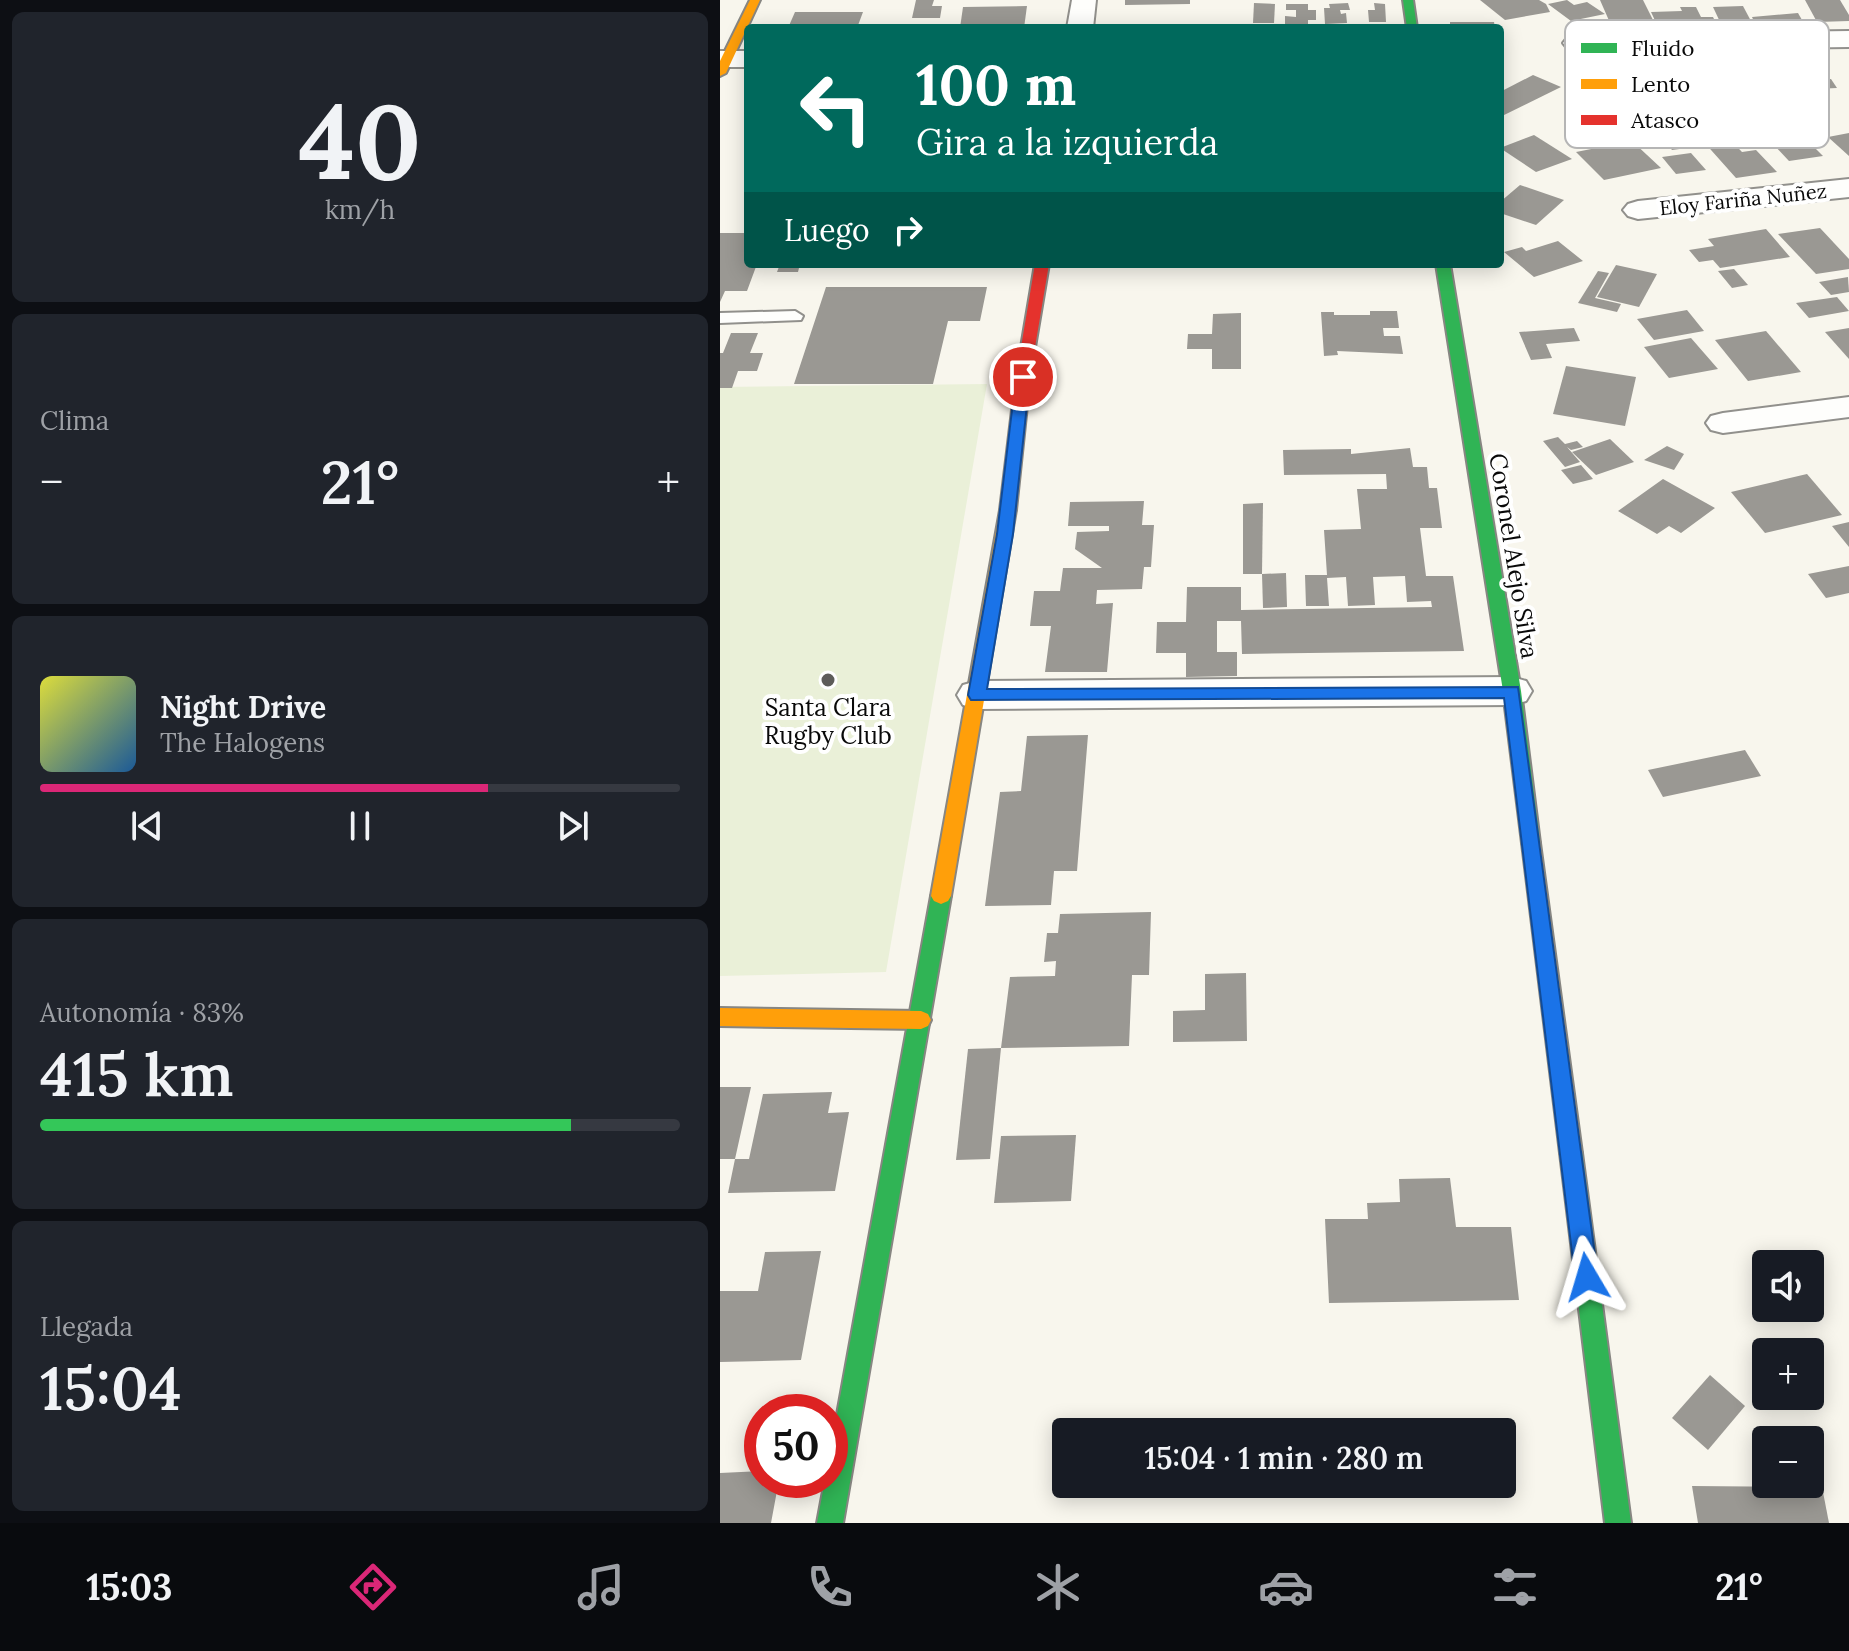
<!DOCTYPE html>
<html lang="es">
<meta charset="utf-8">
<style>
:root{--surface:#171b24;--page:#20242c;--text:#f1f3f6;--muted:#9ea1a6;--line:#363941;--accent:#db2777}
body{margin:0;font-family:Lora,serif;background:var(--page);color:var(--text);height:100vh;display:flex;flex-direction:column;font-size:30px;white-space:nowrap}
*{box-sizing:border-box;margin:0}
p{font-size:26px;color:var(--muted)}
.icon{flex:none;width:44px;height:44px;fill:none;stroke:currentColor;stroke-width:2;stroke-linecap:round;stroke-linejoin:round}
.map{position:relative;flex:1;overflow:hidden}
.details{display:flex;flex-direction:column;gap:12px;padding:12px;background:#0d0f14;width:720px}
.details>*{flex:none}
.hud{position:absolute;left:24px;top:24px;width:760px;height:244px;border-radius:8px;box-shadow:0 4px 20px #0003;background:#00695c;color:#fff;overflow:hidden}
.controls{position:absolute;left:1032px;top:1250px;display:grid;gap:16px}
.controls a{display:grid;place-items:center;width:72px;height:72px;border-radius:8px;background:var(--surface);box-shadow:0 4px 20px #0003;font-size:40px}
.speed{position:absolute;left:24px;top:1394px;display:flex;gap:16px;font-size:40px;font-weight:700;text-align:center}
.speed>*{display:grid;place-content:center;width:104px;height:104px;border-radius:50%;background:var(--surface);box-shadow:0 4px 20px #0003;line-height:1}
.speed .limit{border:12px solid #d22;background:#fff;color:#111}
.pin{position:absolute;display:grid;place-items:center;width:68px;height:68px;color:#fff;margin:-34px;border:4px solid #fff;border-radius:50%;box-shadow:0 2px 8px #0007}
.me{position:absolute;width:88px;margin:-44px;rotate:353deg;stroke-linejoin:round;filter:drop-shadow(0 0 6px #0008)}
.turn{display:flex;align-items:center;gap:28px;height:168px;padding:0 40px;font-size:36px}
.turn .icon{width:104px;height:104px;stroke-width:2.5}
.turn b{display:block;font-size:56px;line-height:68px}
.then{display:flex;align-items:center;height:76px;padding:0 40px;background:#0003;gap:16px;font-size:30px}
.big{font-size:60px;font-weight:600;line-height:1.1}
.details .card{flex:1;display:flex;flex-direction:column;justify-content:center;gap:12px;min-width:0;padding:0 28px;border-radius:12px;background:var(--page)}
.details .dial{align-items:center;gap:0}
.dial b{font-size:104px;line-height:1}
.song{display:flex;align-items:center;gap:24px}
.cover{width:96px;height:96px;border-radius:12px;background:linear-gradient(135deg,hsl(60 70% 55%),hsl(210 70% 35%))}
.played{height:8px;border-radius:4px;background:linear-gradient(90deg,var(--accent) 70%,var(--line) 70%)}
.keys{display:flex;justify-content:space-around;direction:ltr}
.heat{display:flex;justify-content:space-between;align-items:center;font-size:44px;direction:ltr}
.charge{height:12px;border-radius:6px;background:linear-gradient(90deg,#34c759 83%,var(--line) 0)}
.trip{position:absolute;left:332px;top:1418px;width:464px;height:80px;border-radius:8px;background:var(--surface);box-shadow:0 4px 20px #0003;font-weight:600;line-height:80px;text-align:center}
.tab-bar{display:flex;height:128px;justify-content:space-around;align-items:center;background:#090b0e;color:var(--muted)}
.tab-bar .icon{width:56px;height:56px}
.tab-bar .selected{color:var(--accent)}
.tab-bar b{font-size:36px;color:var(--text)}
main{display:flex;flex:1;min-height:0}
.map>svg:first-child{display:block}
.pitch{fill:#eaf0d8}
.building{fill:#9a9893}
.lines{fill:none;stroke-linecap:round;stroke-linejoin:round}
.lane-casing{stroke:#91908c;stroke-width:4}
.street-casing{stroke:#91908c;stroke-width:4}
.fast-casing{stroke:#878682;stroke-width:4}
.slow-casing{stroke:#878682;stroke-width:4}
.jam-casing{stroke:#878682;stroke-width:4}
.lane{fill:#fefefc;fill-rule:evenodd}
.street{fill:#fefefc;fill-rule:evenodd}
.fast{fill:#30b455;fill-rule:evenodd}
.slow{fill:#ff9f0a;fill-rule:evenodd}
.jam{fill:#e5322d;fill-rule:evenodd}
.route{fill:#1a73e8;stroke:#114b97;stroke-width:2}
.poi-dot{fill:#5d5c59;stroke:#fff;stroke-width:3}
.labels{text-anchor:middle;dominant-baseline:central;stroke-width:8;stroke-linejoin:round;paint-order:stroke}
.far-street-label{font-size:20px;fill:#090909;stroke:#fff}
.street-label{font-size:24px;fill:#090909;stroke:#fff}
.poi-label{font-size:24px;fill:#090909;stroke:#fff}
.key{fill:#fff;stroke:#b5b5b5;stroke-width:2}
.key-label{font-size:22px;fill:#090909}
</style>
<main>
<section class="details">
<div class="card dial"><b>40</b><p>km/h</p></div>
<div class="card"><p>Clima</p>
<div class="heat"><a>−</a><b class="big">21°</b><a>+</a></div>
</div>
<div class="card">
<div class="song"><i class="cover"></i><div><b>Night Drive</b><p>The Halogens</p></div></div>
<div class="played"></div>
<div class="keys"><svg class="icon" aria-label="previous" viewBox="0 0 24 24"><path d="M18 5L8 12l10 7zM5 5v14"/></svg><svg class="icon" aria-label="pause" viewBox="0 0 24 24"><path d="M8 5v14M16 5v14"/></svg><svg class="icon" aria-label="next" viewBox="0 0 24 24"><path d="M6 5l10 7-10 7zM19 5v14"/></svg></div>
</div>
<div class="card"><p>Autonomía · 83%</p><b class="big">415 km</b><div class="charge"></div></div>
<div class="card"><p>Llegada</p><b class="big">15:04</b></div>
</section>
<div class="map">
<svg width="1129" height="1523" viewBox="0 0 1129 1523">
<rect width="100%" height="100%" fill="#f8f6ed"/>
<polygon class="pitch" points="267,384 166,972 0,976 0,387"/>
<g class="building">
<polygon points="196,0 214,0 212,6 222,6 220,18 192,18"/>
<polygon points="405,0 470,0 470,4 405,5"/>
<polygon points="760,0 819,0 826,4 830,12 785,20"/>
<polygon points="847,0 854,5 867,2 885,14 851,21 828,4"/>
<polygon points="880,0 923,0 938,30 894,32"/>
<polygon points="1085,0 1120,0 1129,15 1129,21 1097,22"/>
<polygon points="534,3 555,4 554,23 533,23"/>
<polygon points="628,3 630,10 620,10 621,14 626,13 627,23 605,24 604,8 610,8 609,4"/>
<polygon points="654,3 665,4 666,22 649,22 648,10 655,10"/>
<polygon points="566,4 588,4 588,10 596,10 596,20 588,20 588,24 565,24 565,16 576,17 576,10 566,10"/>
<polygon points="307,6 304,28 240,28 243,7"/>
<polygon points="1023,6 1032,23 1001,24 993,7"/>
<polygon points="960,7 976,7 981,17 993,17 998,27 939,29 931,12 962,11"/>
<polygon points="75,12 143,12 137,28 68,28"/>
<polygon points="1078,13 1086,27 1037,28 1032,17"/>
<polygon points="730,22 774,22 775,28 730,28"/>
<polygon points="813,75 841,87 780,117 780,92"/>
<polygon points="1111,79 1117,88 1071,90 1065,81"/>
<polygon points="1071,124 1103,156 1069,161 1038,128"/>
<polygon points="999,128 1022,152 1036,150 1057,172 1016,178 975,132"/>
<polygon points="1129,133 1129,156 1108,137"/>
<polygon points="814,135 852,159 816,172 780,148"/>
<polygon points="958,138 967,148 952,150 944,140"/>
<polygon points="912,141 941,168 884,180 856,152"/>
<polygon points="971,153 986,170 956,174 942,157"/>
<polygon points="800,185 844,200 816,225 780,213 780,202"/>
<polygon points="1100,228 1129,259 1129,269 1096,274 1058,234"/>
<polygon points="1046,229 1070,257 1000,268 993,260 979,262 969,250 994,246 988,239"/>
<polygon points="0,233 28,233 28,264 37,264 27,291 5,291 0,302"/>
<polygon points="838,241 863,261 814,277 784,252 802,247 806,251"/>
<polygon points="60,264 80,264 78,272 57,272"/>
<polygon points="896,265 937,274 919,307 877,297"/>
<polygon points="1014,269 1028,285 1012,288 998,271"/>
<polygon points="878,271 889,273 875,298 901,304 897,312 858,303"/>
<polygon points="1128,277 1129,292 1111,295 1099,282"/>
<polygon points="106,287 267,287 260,321 228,321 213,384 74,384"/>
<polygon points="1117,297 1129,311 1089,318 1076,303"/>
<polygon points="967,310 984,331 934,340 917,319"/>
<polygon points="650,311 677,311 679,328 663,328 664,336 680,336 683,354 617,351 618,355 604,356 601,312 614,312 614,315 650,315"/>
<polygon points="521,313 521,369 492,369 492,349 467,349 468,334 492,334 493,314"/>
<polygon points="854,328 860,341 826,344 832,358 811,360 799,332"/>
<polygon points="1129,328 1129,359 1105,332"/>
<polygon points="1046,331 1081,372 1028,381 995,340"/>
<polygon points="11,333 38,333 30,353 43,353 37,371 18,371 12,388 0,388 0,353 3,353"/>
<polygon points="971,338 998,369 949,378 924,347"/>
<polygon points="846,366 916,377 905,426 833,414"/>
<polygon points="838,437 845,444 857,441 863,447 851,450 847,447 860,462 845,467 823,441"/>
<polygon points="890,439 914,462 876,475 852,452"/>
<polygon points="947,446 964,454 954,470 924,460"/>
<polygon points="690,448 693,467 707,467 709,488 717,488 722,528 700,528 706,576 733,576 744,651 522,654 521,621 497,621 497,652 517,652 517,676 466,677 466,653 436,653 437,622 466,622 467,587 521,587 521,610 712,607 711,601 687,602 685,576 653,577 655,605 628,606 626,577 607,578 609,606 586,606 585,575 607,575 604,530 641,529 637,489 667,489 666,474 564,475 563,450 631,449 631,454"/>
<polygon points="861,465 873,479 853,484 841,470"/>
<polygon points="1087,474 1122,515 1045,533 1011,492"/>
<polygon points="943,479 995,508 961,533 949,526 937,534 898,511"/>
<polygon points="424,501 422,525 434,525 431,567 424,567 422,589 377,590 376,604 393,603 387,672 325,672 331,626 310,626 314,591 340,591 343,568 382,568 355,549 357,532 389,531 389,526 348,526 350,502"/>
<polygon points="543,503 542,574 523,574 523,504"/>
<polygon points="1129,522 1129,547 1112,526"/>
<polygon points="1129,566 1129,593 1106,598 1088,574"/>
<polygon points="566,573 567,607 543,608 542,574"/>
<polygon points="368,735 357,871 334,871 331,905 265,906 280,792 301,791 307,736"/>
<polygon points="1025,750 1041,776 943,797 928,770"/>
<polygon points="431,912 429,975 412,975 409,1046 281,1048 290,977 335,976 336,961 324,962 327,933 338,933 340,914"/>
<polygon points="526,973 527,1041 453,1042 453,1011 485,1010 485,974"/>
<polygon points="281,1048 270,1159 236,1160 248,1049"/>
<polygon points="0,1087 31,1087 15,1159 29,1159 43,1094 112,1092 108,1113 129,1112 115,1191 8,1193 15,1159 0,1159"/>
<polygon points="356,1135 351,1201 274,1203 281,1136"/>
<polygon points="730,1178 736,1227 791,1227 799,1300 609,1303 605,1219 648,1219 647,1203 680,1202 679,1179"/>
<polygon points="101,1251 81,1360 0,1362 0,1291 38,1291 45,1252"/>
<polygon points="990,1375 1025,1406 988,1450 952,1418"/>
<polygon points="42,1471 42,1480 59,1480 51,1523 0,1523 0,1473"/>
<polygon points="972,1486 1102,1487 1109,1523 978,1523"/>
</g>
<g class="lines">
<defs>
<polygon id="lane" points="75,311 83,316 81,320 0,323 0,313"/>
<g id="street">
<polygon points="352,0 376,0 373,28 347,28"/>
<polygon points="1129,31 1129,47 856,51 847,48 843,43 847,38 856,35"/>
<rect x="0" y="51" width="28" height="16"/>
<polygon points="1129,179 1129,197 918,219 908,216 903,210 908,204 918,201"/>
<polygon points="1129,397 1129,417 1003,433 991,430 986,423 991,416 1003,413"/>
<polygon points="792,677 806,681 812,691 806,701 792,705 257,709 243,705 237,695 243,685 257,681"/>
</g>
<g id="fast">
<polygon points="683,0 693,0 697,28 687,28"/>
<polygon points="716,264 730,264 801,691 820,843 818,848 804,848 802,843 783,691"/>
<polygon points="221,888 228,891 231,896 123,1523 97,1523 105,1480 110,1480 110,1453 211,896 214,891"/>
<polygon points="851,1143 859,1146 862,1153 911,1523 885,1523 840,1153 843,1146"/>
</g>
<g id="slow">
<polygon points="30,0 40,0 6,73 0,76 0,61"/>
<polygon points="288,505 296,510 231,896 228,901 221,904 214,901 211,896 280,510"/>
<polygon points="811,836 818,838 820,843 862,1153 859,1160 851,1163 843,1160 840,1153 802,843 804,838"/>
<polygon points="0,1008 201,1011 208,1014 211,1020 208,1026 201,1029 0,1026"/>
</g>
<polygon id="jam" points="315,264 329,264 310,377 296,510 288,515 280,510 296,377"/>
</defs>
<use href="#lane" class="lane-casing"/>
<use href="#street" class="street-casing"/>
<use href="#fast" class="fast-casing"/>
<use href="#slow" class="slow-casing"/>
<use href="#jam" class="jam-casing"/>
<use href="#lane" class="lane"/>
<use href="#street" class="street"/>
<use href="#fast" class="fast"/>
<use href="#slow" class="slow"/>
<use href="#jam" class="jam"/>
</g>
<polygon class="route" points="303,372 310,377 293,534 267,689 798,687 878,1277 875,1284 867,1288 859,1284 855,1277 784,698 251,700 248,695 277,534 296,377"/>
<circle class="poi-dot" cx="108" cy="680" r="8"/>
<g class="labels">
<g class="far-street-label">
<text transform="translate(1023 199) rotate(-6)">Eloy Fariña Nuñez</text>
</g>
<g class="street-label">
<text transform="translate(794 556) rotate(81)">Coronel Alejo Silva</text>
</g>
<g class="poi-label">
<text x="108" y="707">Santa Clara<tspan x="108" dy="28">Rugby Club</tspan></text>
</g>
</g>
<rect x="845" y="20" width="264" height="128" rx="12" class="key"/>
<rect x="861" y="43" width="36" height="10" fill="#30b455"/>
<rect x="861" y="79" width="36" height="10" fill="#ff9f0a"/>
<rect x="861" y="115" width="36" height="10" fill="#e5322d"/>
<g class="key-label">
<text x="911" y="56">Fluido</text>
<text x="911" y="92">Lento</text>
<text x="911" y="128">Atasco</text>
</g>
</svg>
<div class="controls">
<a><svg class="icon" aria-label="sound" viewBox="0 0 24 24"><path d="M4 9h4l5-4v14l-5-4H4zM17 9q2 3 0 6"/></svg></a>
<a>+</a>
<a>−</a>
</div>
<div class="speed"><div class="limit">50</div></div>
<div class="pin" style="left:303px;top:377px;background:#d93025"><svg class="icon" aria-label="arrive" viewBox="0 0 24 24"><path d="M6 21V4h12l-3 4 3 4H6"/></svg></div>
<svg class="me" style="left:867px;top:1277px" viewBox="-20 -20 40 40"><path d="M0-17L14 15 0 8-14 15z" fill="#1a73e8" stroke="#fff" stroke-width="4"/></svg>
<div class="trip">15:04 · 1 min · 280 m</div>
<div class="hud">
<div class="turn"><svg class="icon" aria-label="left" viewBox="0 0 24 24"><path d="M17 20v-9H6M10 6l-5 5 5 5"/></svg><div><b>100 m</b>Gira a la izquierda</div></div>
<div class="then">Luego<svg class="icon" aria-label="right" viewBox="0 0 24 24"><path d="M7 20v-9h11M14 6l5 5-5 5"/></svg></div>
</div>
</div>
</main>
<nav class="tab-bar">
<b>15:03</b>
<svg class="icon selected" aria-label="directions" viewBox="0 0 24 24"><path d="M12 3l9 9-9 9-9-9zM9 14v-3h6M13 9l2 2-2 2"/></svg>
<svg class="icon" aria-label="music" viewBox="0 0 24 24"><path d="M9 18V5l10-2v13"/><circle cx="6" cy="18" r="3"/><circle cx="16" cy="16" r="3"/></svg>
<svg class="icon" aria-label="phone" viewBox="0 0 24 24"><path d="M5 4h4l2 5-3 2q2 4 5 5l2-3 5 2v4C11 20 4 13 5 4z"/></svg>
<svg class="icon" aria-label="climate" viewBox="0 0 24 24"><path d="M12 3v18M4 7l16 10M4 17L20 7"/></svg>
<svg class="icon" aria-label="car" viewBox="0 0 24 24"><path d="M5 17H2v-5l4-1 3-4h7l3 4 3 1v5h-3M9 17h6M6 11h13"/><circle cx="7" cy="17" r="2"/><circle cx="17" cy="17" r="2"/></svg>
<svg class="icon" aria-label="filters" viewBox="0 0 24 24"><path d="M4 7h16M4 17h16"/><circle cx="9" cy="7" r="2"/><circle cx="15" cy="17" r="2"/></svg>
<b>21°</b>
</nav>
